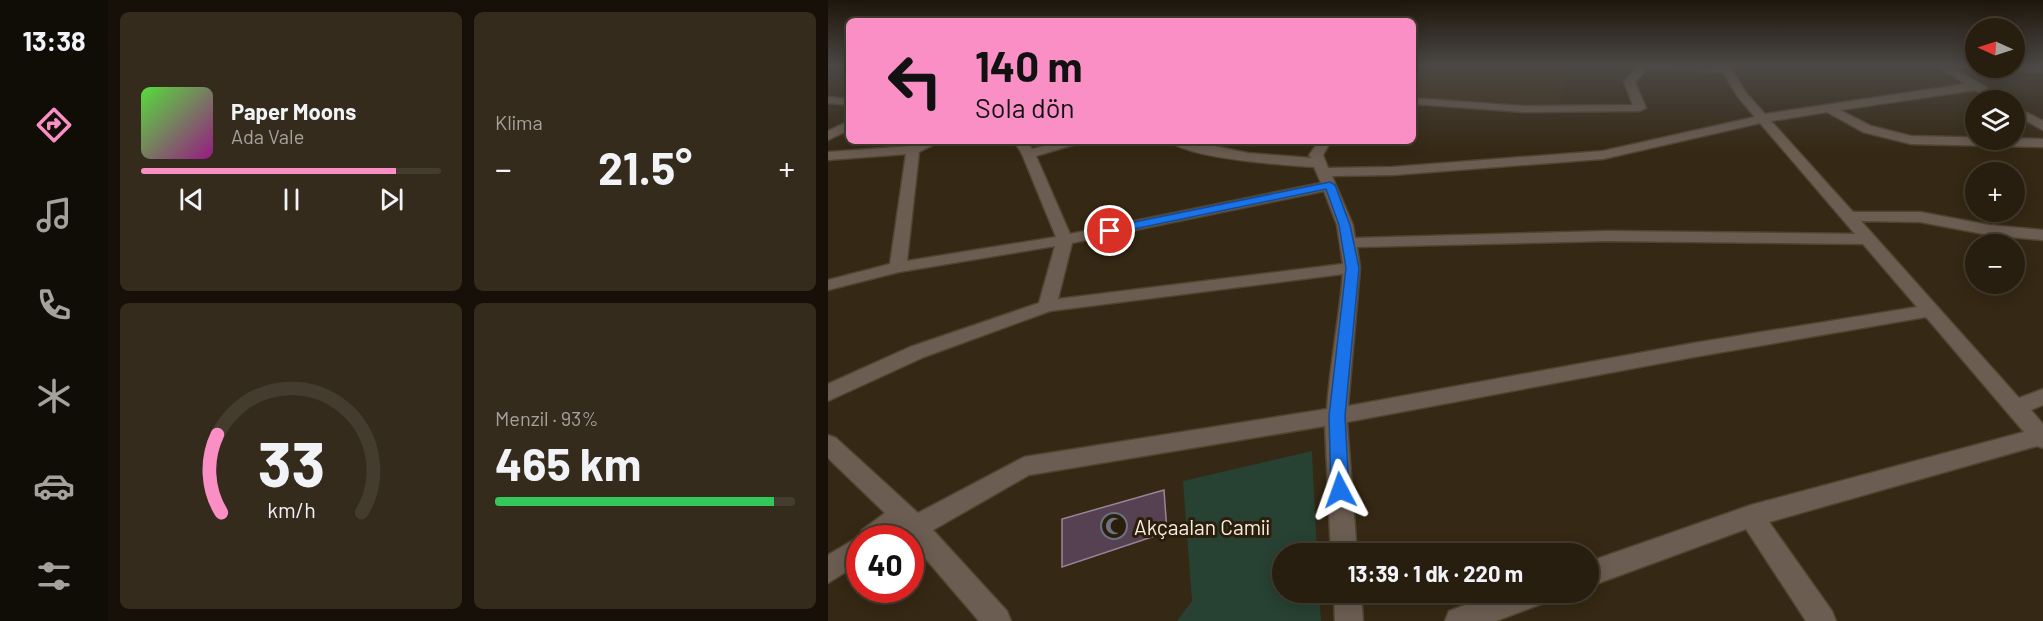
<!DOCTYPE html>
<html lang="tr">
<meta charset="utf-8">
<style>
:root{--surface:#281e0f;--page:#342b1d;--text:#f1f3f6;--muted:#a5a29e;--line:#443c2f;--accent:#fa8fc6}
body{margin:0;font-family:Barlow,sans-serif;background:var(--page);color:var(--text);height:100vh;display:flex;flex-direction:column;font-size:22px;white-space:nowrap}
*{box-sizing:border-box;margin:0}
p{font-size:20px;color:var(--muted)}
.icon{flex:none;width:33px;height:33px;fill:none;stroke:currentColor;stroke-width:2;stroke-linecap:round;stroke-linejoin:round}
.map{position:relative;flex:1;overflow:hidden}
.panel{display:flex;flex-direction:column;gap:12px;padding:12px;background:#161008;width:720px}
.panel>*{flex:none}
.guide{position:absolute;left:18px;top:18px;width:570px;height:126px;border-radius:9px;box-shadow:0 3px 15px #0003,0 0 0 2px var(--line);background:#fa8fc6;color:#111;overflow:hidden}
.needle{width:39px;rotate:273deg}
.tools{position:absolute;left:1137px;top:18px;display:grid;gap:12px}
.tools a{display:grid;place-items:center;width:60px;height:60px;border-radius:50%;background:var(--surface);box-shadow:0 3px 15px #0003,0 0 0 2px var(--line);font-size:30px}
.speed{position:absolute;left:18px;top:525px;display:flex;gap:12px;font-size:30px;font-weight:700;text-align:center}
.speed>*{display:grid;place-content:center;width:78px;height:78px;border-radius:50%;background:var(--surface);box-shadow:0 3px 15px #0003,0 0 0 2px var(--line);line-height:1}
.speed .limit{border:9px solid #d22;background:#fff;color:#111}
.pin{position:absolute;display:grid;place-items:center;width:51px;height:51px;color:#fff;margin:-26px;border:3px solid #fff;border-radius:50%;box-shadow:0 2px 6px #0007}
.me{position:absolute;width:66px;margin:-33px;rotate:356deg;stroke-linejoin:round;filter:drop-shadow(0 0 4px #0008)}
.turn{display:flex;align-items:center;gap:21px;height:126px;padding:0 30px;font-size:27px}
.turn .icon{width:78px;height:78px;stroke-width:2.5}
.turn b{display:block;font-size:42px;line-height:51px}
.big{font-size:45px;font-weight:700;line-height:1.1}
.panel .widget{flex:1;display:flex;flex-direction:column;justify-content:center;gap:9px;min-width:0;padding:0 21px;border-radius:9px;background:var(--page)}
.panel .dial{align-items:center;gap:0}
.dial svg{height:156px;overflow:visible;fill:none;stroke:var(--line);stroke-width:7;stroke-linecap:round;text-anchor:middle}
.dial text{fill:var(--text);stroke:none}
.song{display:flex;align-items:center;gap:18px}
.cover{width:72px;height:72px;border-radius:9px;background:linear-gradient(135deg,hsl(110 70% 55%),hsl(310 70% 35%))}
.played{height:6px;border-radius:3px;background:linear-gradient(90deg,var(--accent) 85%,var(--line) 85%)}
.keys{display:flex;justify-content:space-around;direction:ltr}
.heat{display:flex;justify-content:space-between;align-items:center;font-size:33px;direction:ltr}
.charge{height:9px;border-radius:4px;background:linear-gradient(90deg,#34c759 93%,var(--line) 0)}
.panel .tiles{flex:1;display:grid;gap:12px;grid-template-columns:repeat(2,1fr)}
.trip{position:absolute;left:444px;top:543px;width:327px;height:60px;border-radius:30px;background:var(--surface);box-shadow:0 3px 15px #0003,0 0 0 2px var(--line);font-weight:700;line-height:60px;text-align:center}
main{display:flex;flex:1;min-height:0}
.menu{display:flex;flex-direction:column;width:108px;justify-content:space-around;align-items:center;background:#100c06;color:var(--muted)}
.menu .icon{width:42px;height:42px}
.menu .active{color:var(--accent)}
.menu b{font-size:27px;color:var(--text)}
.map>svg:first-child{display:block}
.built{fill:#3e2c12}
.green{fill:#274132}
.building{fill:#554152;stroke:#9a8496;stroke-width:1.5}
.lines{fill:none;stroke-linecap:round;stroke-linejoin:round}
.minor-casing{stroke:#504431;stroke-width:3}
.minor{fill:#6c5d52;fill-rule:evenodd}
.route{fill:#1a73e8;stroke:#114b97;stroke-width:1.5}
.labels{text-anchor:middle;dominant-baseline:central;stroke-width:6;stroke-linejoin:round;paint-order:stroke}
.near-poi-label{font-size:21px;fill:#f6ede1;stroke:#2b1e0a;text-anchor:start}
</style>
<main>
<nav class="menu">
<b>13:38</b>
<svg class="icon active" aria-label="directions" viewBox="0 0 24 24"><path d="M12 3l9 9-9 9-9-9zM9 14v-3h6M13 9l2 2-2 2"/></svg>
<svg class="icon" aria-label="music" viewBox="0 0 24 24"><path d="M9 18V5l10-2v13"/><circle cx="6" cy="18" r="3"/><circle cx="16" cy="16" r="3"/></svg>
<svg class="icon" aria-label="phone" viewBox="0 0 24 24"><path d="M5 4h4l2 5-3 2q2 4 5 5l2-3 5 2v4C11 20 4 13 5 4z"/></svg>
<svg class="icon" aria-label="climate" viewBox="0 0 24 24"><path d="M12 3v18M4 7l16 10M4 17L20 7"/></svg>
<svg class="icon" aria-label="car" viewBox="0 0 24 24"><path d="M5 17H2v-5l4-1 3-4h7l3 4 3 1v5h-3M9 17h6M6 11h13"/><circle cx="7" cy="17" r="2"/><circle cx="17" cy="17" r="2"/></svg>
<svg class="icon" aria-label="filters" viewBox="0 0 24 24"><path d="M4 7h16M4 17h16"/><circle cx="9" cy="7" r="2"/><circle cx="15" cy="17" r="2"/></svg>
</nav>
<section class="panel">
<div class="tiles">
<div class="widget">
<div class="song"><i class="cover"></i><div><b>Paper Moons</b><p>Ada Vale</p></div></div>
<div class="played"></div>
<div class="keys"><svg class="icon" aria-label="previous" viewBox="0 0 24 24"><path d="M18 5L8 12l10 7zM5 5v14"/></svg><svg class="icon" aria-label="pause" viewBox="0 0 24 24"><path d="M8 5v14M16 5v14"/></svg><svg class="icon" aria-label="next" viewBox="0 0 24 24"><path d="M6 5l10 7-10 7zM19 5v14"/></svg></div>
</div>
<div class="widget"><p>Klima</p>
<div class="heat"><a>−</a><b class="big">21.5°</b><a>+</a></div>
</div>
<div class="widget dial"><svg viewBox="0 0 100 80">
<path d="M14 69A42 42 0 1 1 86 69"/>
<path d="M14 69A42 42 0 0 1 12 29" stroke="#fa8fc6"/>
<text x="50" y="56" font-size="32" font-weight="700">33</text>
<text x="50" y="72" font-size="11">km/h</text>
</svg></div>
<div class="widget"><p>Menzil · 93%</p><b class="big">465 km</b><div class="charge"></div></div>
</div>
</section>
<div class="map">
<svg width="1215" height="621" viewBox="0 0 1215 621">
<rect width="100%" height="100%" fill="#352814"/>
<polygon class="built" points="603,65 691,65 741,68 732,106 585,98 585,88"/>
<polygon class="green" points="484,451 489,553 454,554 454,592 491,593 493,621 349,621 364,601 355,481"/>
<polygon class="building" points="336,490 339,532 234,567 234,519"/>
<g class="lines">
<defs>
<g id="minor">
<polygon points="585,65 592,65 585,70"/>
<path d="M802 65H901L918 93 937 114 1138 84 1108 65H1121L1179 100H1166L1147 90 1012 110 1043 126 1083 136 1215 139V147L1083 144 1035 132 999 112 943 121 1025 212H1092L1161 225 1215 230V240L1161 235 1092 222 1033 221 1191 398 1215 389V405L1203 410 1215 424V448L1209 446 941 522 1004 611 1008 621H978L918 529 760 587V562L923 505 1196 432 1098 317 866 357 519 422 529 554H503L497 426 201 475 105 530 179 611 183 621H151L73 530 62 538H32V563L0 583V555L32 536 34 530 57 513 0 458V435L8 438 90 513 196 457 499 409C502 364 511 320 515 274L222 311 96 357 0 401V384L82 347 211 303 227 246 71 272 0 290V280L62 264 78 154 0 160V152L83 146 96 141H113L91 152 79 261 228 237 194 154 186 141H198L204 149 237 141H258L208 156 242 234 493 183 486 167C457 165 361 159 342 141H361L420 153 483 158 481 155 491 141H503L495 155 500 168 565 167 775 151 927 117 910 97 895 72 819 69 807 82 818 108 812 111 696 112 585 104V98L696 106 805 105 796 82 808 68ZM932 123 1027 234 780 231 527 238 525 225 504 176 565 175 775 159ZM496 191 509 225 515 264 230 299 244 243ZM780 241 1035 244 1089 307 866 343 520 406 532 268 529 247Z"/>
<polygon points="1129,65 1152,68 1134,68"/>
<polygon points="1186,65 1215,66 1215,72 1182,71 1177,68 1186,68"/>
<polygon points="0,97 21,99 21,105 0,103"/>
<polygon points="1186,106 1215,121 1215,130 1186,114"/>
<polygon points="21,121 21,130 0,140 0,131"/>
<polygon points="506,592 533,592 535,621 507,621"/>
<polygon points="673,592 724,592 721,601 668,621 617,621 621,611"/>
</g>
</defs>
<use href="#minor" class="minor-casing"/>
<use href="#minor" class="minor"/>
</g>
<linearGradient id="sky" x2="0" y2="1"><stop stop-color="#1d160b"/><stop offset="0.43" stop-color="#4b4845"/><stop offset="1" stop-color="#4b4845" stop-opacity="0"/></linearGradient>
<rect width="1215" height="152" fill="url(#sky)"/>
<polygon class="route" points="502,182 507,185 522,225 531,268 517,416 521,490 519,495 512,498 506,495 503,490 501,416 518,268 511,225 498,189 282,234 276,231 282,227"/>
<defs>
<symbol id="mosque-ring" viewBox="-11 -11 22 22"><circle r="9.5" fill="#2b1e0a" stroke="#6b7280" stroke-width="1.5"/><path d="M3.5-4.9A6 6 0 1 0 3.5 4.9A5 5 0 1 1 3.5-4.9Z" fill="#6b7280"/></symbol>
</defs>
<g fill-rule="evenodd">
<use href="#mosque-ring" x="271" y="511" width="30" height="30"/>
</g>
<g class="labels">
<g class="near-poi-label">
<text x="306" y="526">Akçaalan Camii</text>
</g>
</g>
</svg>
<div class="tools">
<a><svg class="needle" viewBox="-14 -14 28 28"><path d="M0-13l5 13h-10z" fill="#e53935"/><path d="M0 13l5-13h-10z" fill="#a5a29e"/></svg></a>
<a><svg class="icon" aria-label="layers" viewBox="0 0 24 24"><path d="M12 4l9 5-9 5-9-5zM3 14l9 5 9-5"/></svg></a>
<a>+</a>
<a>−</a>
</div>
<div class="speed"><div class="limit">40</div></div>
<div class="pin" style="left:282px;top:231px;background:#d93025"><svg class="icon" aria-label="arrive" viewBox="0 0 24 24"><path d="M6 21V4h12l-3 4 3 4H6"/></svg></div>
<svg class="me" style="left:512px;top:490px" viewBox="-20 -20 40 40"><path d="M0-17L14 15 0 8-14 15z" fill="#1a73e8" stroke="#fff" stroke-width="4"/></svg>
<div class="trip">13:39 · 1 dk · 220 m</div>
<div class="guide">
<div class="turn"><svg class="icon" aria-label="left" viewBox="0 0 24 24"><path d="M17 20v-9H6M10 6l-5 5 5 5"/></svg><div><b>140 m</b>Sola dön</div></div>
</div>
</div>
</main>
